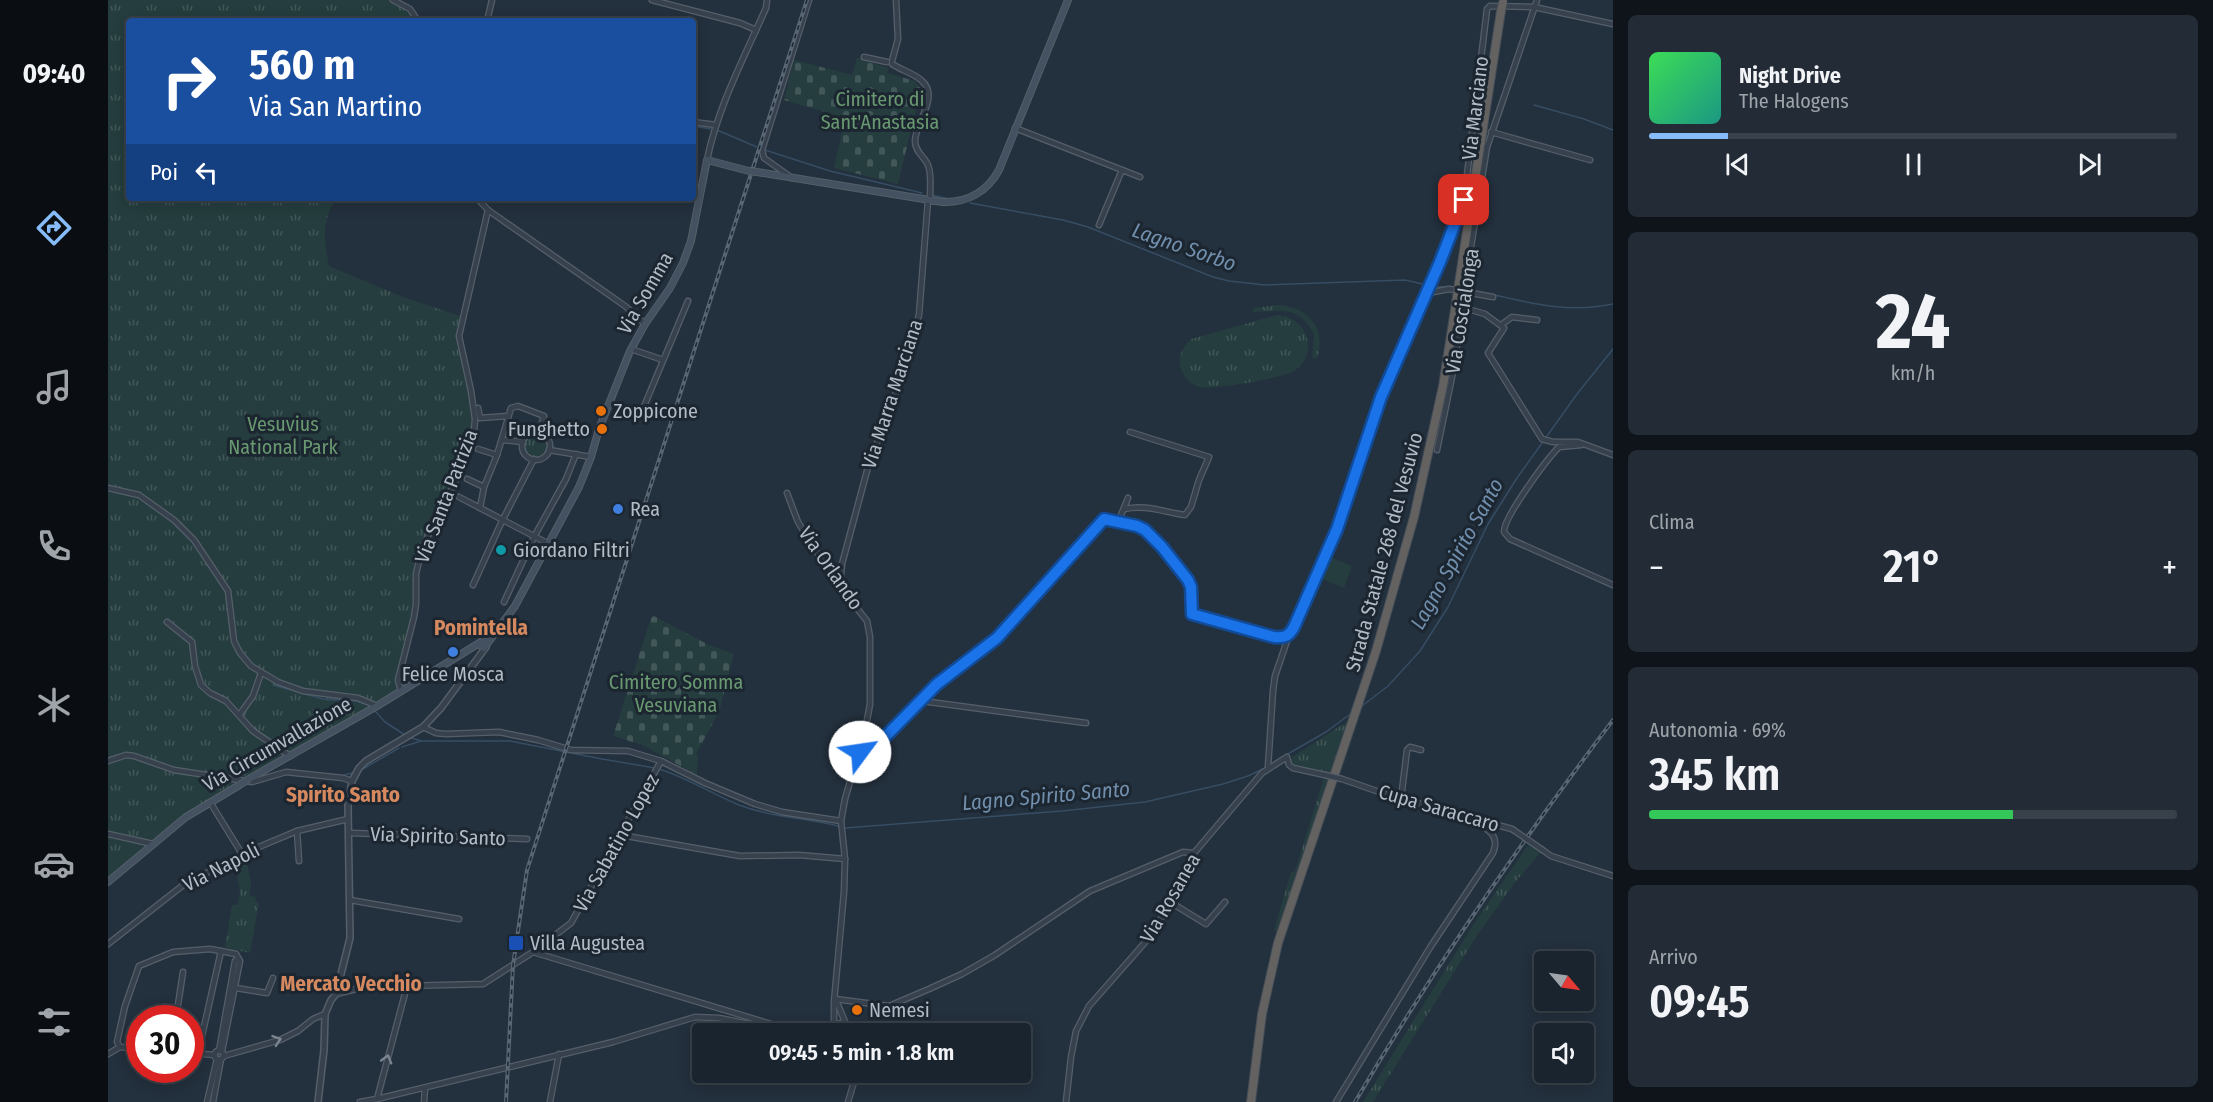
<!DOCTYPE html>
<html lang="it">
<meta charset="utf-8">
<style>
:root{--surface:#1a242e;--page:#232c36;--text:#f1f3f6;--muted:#9fa4aa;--line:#38414a;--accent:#86bcf9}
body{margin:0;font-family:"Fira Sans Condensed",sans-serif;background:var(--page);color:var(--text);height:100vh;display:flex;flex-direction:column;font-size:22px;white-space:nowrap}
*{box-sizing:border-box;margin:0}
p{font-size:20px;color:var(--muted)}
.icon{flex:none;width:33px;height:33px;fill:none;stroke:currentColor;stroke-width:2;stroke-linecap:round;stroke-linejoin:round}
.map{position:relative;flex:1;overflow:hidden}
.drawer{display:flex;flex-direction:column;gap:15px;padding:15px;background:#0e1419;width:600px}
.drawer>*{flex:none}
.top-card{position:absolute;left:18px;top:18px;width:570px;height:183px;border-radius:6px;box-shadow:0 3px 15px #0003,0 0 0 2px var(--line);background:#1a4fa0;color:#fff;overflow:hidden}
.needle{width:39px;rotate:119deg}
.buttons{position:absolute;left:1426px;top:951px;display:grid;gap:12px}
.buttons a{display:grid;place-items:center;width:60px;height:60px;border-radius:6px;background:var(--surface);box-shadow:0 3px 15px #0003,0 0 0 2px var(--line);font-size:30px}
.speed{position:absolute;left:18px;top:1005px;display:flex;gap:12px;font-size:30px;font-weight:700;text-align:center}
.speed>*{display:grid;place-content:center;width:78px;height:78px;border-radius:50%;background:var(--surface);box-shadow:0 3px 15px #0003,0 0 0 2px var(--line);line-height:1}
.speed .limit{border:9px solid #d22;background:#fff;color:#111}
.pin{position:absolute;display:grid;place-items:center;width:51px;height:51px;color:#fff;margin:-26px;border-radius:12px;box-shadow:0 3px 9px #0006}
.me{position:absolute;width:66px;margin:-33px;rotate:59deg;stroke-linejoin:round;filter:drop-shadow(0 0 4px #0008)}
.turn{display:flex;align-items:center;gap:21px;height:126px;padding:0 24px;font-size:27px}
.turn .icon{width:78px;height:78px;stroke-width:2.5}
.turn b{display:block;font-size:42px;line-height:51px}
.then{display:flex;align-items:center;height:57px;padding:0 24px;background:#0003;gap:12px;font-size:22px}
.big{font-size:45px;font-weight:600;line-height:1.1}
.drawer .widget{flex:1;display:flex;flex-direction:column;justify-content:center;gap:9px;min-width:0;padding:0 21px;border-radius:9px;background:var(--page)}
.drawer .dial{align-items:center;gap:0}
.dial b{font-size:78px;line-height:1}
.song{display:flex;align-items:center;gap:18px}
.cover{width:72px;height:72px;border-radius:9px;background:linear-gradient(135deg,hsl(130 70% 55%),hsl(170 70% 35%))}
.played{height:6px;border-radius:3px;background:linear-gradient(90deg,var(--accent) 15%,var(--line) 15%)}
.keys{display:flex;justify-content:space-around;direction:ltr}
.heat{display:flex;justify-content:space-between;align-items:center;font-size:33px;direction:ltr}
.charge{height:9px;border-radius:4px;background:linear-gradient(90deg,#34c759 69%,var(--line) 0)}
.trip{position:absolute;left:584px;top:1023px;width:339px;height:60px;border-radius:6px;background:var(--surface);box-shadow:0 3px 15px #0003,0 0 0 2px var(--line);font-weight:600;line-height:60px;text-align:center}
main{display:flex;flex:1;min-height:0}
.tabs{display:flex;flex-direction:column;width:108px;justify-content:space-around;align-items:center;background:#0a0e12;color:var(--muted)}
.tabs .icon{width:42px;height:42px}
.tabs .current{color:var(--accent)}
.tabs b{font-size:27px;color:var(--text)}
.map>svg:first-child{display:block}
.grass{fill:url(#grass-tufts)}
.cemetery{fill:url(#cemetery-stones)}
.garden{fill:#253d3e}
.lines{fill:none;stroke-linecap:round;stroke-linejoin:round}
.stream{stroke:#364d64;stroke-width:1.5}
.minor-casing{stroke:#555f6a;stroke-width:7}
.tertiary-casing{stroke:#555f6a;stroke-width:8}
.secondary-casing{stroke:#555f6a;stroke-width:8}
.trunk-casing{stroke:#424c57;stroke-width:10}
.minor{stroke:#37414d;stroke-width:4.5}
.tertiary{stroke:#37414d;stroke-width:5}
.secondary{stroke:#445160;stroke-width:6}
.trunk{stroke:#646260;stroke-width:8}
.rail-casing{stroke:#586674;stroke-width:4}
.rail{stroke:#1c2631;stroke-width:1.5;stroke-dasharray:4.5;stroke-linecap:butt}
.minor-bridge-casing{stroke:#555f6a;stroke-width:7;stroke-linecap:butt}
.secondary-bridge-casing{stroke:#555f6a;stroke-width:8;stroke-linecap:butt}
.trunk-bridge-casing{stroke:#424c57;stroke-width:10;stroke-linecap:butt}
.minor-bridge{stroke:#37414d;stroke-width:4.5}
.secondary-bridge{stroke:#445160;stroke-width:6}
.trunk-bridge{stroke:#646260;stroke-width:8}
.oneway{stroke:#7b8591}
.route-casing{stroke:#114b97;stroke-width:15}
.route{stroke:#1a73e8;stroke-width:10}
.food-dot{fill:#e8710a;stroke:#1c2631;stroke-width:2}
.shop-dot{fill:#3f7fe0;stroke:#1c2631;stroke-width:2}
.culture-dot{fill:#0f9aa8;stroke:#1c2631;stroke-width:2}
.transit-dot{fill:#1a4fb4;stroke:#1c2631;stroke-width:2}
.labels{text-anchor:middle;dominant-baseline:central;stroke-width:6;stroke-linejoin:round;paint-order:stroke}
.park-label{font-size:20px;fill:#699970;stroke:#1c2631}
.street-label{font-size:20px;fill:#b2bcc8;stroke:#1c2631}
.poi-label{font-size:20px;fill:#b2bcc8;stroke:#1c2631;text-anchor:start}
.water-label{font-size:21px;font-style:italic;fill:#718fac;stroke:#1c2631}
.neighbourhood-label{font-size:21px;font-weight:bold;fill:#d6895f;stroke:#1c2631}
</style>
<main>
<nav class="tabs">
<b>09:40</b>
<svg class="icon current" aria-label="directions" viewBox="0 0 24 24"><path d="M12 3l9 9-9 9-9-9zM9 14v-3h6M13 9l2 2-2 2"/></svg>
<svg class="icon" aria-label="music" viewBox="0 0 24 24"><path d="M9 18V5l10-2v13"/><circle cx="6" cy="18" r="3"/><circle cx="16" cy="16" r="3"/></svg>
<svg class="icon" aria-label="phone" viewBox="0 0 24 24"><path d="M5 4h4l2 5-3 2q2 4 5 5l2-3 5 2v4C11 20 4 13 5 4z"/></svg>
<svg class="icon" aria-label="climate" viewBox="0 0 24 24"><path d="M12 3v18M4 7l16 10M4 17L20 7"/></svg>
<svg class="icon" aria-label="car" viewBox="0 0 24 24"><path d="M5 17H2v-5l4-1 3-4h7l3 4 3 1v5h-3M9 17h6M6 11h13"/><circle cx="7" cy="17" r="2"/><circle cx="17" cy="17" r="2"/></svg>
<svg class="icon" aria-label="filters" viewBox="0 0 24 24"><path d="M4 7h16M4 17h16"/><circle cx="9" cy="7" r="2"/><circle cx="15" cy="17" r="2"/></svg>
</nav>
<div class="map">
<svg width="1505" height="1102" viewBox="0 0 1505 1102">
<defs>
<pattern id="grass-tufts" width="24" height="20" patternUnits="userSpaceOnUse" patternTransform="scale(1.5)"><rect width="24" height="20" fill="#253d3e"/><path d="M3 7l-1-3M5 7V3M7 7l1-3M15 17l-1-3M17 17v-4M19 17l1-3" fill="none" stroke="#425758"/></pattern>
<pattern id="cemetery-stones" width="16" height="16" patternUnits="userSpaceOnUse" patternTransform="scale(1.5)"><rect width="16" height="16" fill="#253d3e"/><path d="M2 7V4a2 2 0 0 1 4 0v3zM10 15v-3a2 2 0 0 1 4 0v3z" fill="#425758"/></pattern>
</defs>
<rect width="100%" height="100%" fill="#23303d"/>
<g class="grass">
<path d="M0 0H287L307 15 312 21H21V198H229C213 220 216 240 221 266L295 297 355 317 352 336 368 403V417L350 479 322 532 312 557 309 586 310 608 286 698 74 820 0 884Z"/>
<path d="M1169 305C1200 306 1219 328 1209 359L1204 358 1206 335C1192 305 1172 311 1144 312L1146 308Z"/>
<path d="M1169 315C1198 316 1213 353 1186 371 1175 378 1104 390 1091 387 1084 385 1078 379 1074 372 1069 360 1073 348 1083 339Z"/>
<circle cx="428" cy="446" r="11"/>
<polygon points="1240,721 1221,775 1184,766 1182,763 1184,757"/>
<polygon points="1216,777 1221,777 1168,933 1166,930 1183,872 1186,872 1188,868"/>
<polygon points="1420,845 1432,853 1409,880 1370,934 1265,1102 1255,1102 1367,922"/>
<polygon points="138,857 143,883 142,896 148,897 147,901 151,903 142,953 117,948 124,905 130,905 132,891 127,863"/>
</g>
<g class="cemetery">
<polygon points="749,58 781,68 779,73 807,81 813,89 790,184 726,168 737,118 676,100 686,60 744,75"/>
<polygon points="546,616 599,644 626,654 611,712 588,754 590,756 589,775 534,745 505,736 543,618"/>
</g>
<polygon class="garden" points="1222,557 1244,566 1236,588 1214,579"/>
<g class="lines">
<g class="stream">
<polyline points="1426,105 1476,119 1505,130"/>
<polyline points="585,126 603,129"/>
<polyline points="609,130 649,147"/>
<polyline points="657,150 722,171 814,193"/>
<polyline points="824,195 841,199"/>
<polyline points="862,203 955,220 980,227 1105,277 1121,281 1157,285 1297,280 1319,285"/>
<polyline points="1325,287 1336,287"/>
<path d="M1359 289C1409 299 1453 315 1505 304"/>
<polyline points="165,685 215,699 248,701 261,705"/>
<polyline points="1254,706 1280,686 1312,651 1340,607 1380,524 1409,478 1469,394 1505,349"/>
<polyline points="267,711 277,722 297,735"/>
<polyline points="303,738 314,741 402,741 494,759 547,768"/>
<polyline points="294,747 313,741"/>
<polyline points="1178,755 1218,732 1245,712"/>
<polyline points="1163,764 1174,757"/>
<path d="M551 769C580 778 604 794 631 805 663 817 697 818 730 826"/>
<polyline points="253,770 291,748"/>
<polyline points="236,775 244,773"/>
<polyline points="737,828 954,811 1037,802 1115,784 1140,776 1159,767"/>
</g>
<defs>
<g id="minor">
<polyline points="285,0 302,9 310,21"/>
<polyline points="544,0 632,23 648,30"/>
<polyline points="379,21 384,0"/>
<polyline points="756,57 779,62"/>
<polyline points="784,61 790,39 788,0"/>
<path d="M784 64C793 70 805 73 813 80 833 96 807 122 807 141 807 152 816 156 820 165 824 175 822 187 822 198L825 201"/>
<polyline points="585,122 608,125"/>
<polyline points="907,128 1032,177"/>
<polyline points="1383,132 1482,160"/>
<path d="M599 160C610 106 636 58 658 8L659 0"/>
<polyline points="684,178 656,158 654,150 701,0"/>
<polyline points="369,198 380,210 517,306 537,324"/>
<polyline points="991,225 1014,170"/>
<polyline points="1357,284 1379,147 1429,0"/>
<polyline points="1320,293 1341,289 1385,297"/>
<polyline points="1353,307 1377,314 1396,328 1380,353 1434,439 1445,442 1470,442 1505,455"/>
<polyline points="1359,309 1361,293"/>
<polyline points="1393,325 1404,317 1429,320"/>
<polyline points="523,349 555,360"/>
<polyline points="370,408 372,418 400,416"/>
<polyline points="532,416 580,301"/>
<circle cx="428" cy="446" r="14"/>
<polyline points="394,440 415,442"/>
<path d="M1473 445 1451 447C1439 459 1395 518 1396 532L1402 539 1505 585"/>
<polyline points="370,449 389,455"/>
<polyline points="441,450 483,457"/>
<polyline points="1329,450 1346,367 1355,299"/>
<polyline points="359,479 376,487"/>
<polyline points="0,488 31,495 66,520 86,540 120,591 126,641 132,653 143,666 170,682 195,691 250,698 269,706"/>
<polyline points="679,493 690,522 724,577 759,621 762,637 762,704 758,726 737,799 733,821 737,859 736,892 726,1002 726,1034"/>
<polyline points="351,497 441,544"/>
<polyline points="372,508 376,487 389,455 403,408 410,406 436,416 431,432"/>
<path d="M1016 509C1037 504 1056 512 1077 515L1083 507 1091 480 1101 457 1022 432"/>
<polyline points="1013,523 1013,515 1020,498"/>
<polyline points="365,585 394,521 426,459"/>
<polyline points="732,586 734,564 760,467 789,390 811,315 820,200"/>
<polyline points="396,602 426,537 458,479 468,454"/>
<polyline points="59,622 84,642 87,666 93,685 102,693 118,701 145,731 182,756"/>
<polyline points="293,691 290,680 306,617 308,604 308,574 314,548 350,476 366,432 367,419 363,391 351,336 380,210"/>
<polyline points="814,701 978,723"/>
<polyline points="132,714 145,696 153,673"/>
<polyline points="315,727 328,733 337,734 391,732 430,740 463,750 520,751 553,761 597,783 647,804 674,812 733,821"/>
<polyline points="752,752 778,737 829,684 889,638 996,519 1029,526 1037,530 1054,547 1080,580 1083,587 1084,614 1166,637 1174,638 1181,635"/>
<polyline points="0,761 18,755 26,756 66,770 144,782 178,772 235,778 244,781"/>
<polyline points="1160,767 1165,691 1167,676 1181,635 1202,594 1229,529 1273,397 1353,212 1356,200 1379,9 1382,6 1426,7 1505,24"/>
<polyline points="1234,779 1280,795 1404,829"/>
<polyline points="1293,799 1299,750 1302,747 1313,750"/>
<polyline points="102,802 134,854"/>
<polyline points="189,831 191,861"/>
<polyline points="241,833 419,839"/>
<polyline points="0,834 45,844"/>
<polyline points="513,835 632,856 691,855 737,859"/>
<polyline points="1436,851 1443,856 1505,876"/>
<polyline points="242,900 351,919"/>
<polyline points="1062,902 1098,924 1117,902"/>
<polyline points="0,944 74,886 134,854 189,831 240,819"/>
<polyline points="425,952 686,1031 702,1034"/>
<polyline points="128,988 159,993 165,978"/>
<polyline points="228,994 256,987 375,984 425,952 463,923 553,761"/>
<polyline points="727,999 781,1006 821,989 854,974 887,955 982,891 1075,852 1086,853"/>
<polyline points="728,1000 742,1034"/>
<polyline points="68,1018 75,972"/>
<polyline points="716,1034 732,1023 740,1030"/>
<polyline points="82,1036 94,1036 113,951"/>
<polyline points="32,1049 12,1047 9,1042 17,1006 31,966 65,952 102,949 128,954 132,961 114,1051"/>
<circle cx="111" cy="1055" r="4.5"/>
<polyline points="111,1051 127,961 130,958"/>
<polyline points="82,1053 107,1055"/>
<polyline points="0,1054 12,1047"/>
<polyline points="116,1056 172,1040 190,1031 205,1019 217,1014"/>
<polyline points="269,1099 505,1042 587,1017 611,1018 681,1032 686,1031"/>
<polyline points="99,1102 109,1059"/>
<polyline points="105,1102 113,1059"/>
<polyline points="252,1102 269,1099 299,986"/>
<polyline points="316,1102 317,1089"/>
<polyline points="442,1102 451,1054"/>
<polyline points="740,1102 749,1072"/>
<polyline points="958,1102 963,1057 968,1031 981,1006 1040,939 1057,912 1086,853 1154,773 1179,757 1181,765 1185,768 1217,775"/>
<path d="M1228 1102 1323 946 1385 853C1392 835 1381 831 1368 822L1367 818"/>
</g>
<polyline id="tertiary" points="210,1102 216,1050 217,1014 223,1000 228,994 242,938 240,806 244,781 251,768 258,761 315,727 333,708 378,647"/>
<g id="secondary">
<path d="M649 172 834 202C859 203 879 192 891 170L960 0"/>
<polyline points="375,641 372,645 376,648 407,606 471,487 483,457 491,429 522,351 537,324 562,288 575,263 583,241 599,160 641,171"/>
<polyline points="375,641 390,628"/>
<polyline points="141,779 269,706 373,642"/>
<polyline points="0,882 78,817 130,786"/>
</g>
<g id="trunk">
<polyline points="1351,283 1393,11"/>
<polyline points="1143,1102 1154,1014 1170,943 1268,651 1306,517 1335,386 1349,297"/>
</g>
</defs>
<use href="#minor" class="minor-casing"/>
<use href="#tertiary" class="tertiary-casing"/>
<use href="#secondary" class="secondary-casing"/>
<use href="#trunk" class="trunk-casing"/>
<use href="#minor" class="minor"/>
<use href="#tertiary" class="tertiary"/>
<use href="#secondary" class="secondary"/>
<use href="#trunk" class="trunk"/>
<defs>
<g id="rail">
<polyline points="398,1102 405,965 419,870 699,0"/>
<path d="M1247 1102C1325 969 1412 843 1505 720"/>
</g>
</defs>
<use href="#rail" class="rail-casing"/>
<use href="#rail" class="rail"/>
<defs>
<g id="minor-bridge">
<polyline points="1355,299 1357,284"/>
<polyline points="1217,775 1234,779"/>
<polyline points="1404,829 1436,851"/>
</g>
<g id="secondary-bridge">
<polyline points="641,171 649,172"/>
<polyline points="130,786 141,779"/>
</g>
<g id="trunk-bridge">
<polyline points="1393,11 1395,2"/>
<polyline points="1349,297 1351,283"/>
</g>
</defs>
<use href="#minor-bridge" class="minor-bridge-casing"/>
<use href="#secondary-bridge" class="secondary-bridge-casing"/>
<use href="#trunk-bridge" class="trunk-bridge-casing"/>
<use href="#minor-bridge" class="minor-bridge"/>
<use href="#secondary-bridge" class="secondary-bridge"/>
<use href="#trunk-bridge" class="trunk-bridge"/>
</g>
<defs><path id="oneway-chevron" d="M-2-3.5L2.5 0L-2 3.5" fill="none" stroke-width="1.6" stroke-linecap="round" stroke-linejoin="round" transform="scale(1.5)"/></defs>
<g class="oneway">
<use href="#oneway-chevron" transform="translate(169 1040) rotate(-19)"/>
<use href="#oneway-chevron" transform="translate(279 1059) rotate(-74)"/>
</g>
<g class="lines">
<defs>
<path id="route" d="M752 752 778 736 829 684 889 638 996 519 1029 526 1037 530 1054 547 1080 580 1083 587 1084 614 1166 637C1177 638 1181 636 1186 627L1229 529 1273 397 1332 262 1356 200"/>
</defs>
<use href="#route" class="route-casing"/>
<use href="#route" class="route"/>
</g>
<g class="food-dot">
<circle cx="493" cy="411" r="6"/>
<circle cx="494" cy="429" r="6"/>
<circle cx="749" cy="1010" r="6"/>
</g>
<g class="shop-dot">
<circle cx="510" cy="509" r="6"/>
<circle cx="345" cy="652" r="6"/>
</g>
<circle class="culture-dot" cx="393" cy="550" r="6"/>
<rect class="transit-dot" x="400" y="935" width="16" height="16" rx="3"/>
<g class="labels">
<g class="park-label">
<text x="772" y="99">Cimitero di<tspan x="772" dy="23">Sant'Anastasia</tspan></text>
<text x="175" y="424">Vesuvius<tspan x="175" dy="23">National Park</tspan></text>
<text x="568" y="682">Cimitero Somma<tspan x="568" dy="23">Vesuviana</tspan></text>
</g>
<g class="street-label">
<text transform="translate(1367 108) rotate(-83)">Via Marciano</text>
<text transform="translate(537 293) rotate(-60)">Via Somma</text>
<text transform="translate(1354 311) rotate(-81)">Via Coscialonga</text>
<text transform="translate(784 394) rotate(-72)">Via Marra Marciana</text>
<text transform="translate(338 496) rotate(-69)">Via Santa Patrizia</text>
<text transform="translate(1276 552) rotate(-75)">Strada Statale 268 del Vesuvio</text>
<text transform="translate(723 568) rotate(55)">Via Orlando</text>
<text transform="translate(169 744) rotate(-30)">Via Circumvallazione</text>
<text transform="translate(1331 808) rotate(16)">Cupa Saraccaro</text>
<text transform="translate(330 836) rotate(2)">Via Spirito Santo</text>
<text transform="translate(508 843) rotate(-61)">Via Sabatino Lopez</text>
<text transform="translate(113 867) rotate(-27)">Via Napoli</text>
<text transform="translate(1062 898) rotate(-60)">Via Rosanea</text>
</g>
<g class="poi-label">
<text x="505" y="411">Zoppicone</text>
<text x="482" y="429" text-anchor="end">Funghetto</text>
<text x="522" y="509">Rea</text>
<text x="405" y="550">Giordano Filtri</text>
<text x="345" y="674" text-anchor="middle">Felice Mosca</text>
<text x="422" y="943">Villa Augustea</text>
<text x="761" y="1010">Nemesi</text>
</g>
<g class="water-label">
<text transform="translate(1076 247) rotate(19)">Lagno Sorbo</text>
<text transform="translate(1349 554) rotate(-61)">Lagno Spirito Santo</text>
<text transform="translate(938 796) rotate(-5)">Lagno Spirito Santo</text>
</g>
<g class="neighbourhood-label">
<text x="373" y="628">Pomintella</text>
<text x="235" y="795">Spirito Santo</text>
<text x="243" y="984">Mercato Vecchio</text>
</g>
</g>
</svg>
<div class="buttons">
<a><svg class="needle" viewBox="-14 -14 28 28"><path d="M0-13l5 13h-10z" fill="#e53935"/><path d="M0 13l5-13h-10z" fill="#9fa4aa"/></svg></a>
<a><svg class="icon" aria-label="sound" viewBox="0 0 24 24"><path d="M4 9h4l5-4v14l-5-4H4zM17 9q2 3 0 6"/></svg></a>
</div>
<div class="speed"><div class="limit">30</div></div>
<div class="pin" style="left:1356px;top:200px;background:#d93025"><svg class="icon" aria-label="arrive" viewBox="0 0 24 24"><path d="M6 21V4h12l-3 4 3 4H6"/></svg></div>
<svg class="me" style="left:752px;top:752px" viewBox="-20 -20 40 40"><circle r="19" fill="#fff"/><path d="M0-13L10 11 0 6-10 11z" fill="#1a73e8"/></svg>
<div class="trip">09:45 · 5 min · 1.8 km</div>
<div class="top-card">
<div class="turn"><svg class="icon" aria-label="right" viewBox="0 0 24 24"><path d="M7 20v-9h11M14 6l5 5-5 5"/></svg><div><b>560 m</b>Via San Martino</div></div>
<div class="then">Poi<svg class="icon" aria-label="left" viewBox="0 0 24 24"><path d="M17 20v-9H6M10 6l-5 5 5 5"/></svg></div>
</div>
</div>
<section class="drawer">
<div class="widget">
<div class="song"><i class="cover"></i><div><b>Night Drive</b><p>The Halogens</p></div></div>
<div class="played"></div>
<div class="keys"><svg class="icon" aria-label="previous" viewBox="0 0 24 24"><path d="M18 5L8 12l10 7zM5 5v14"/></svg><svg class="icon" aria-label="pause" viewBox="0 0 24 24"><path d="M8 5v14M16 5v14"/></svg><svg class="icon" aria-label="next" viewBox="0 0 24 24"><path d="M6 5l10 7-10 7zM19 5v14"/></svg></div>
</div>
<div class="widget dial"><b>24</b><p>km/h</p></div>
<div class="widget"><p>Clima</p>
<div class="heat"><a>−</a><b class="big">21°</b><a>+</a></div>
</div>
<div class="widget"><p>Autonomia · 69%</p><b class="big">345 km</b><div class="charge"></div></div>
<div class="widget"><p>Arrivo</p><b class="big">09:45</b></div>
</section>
</main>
